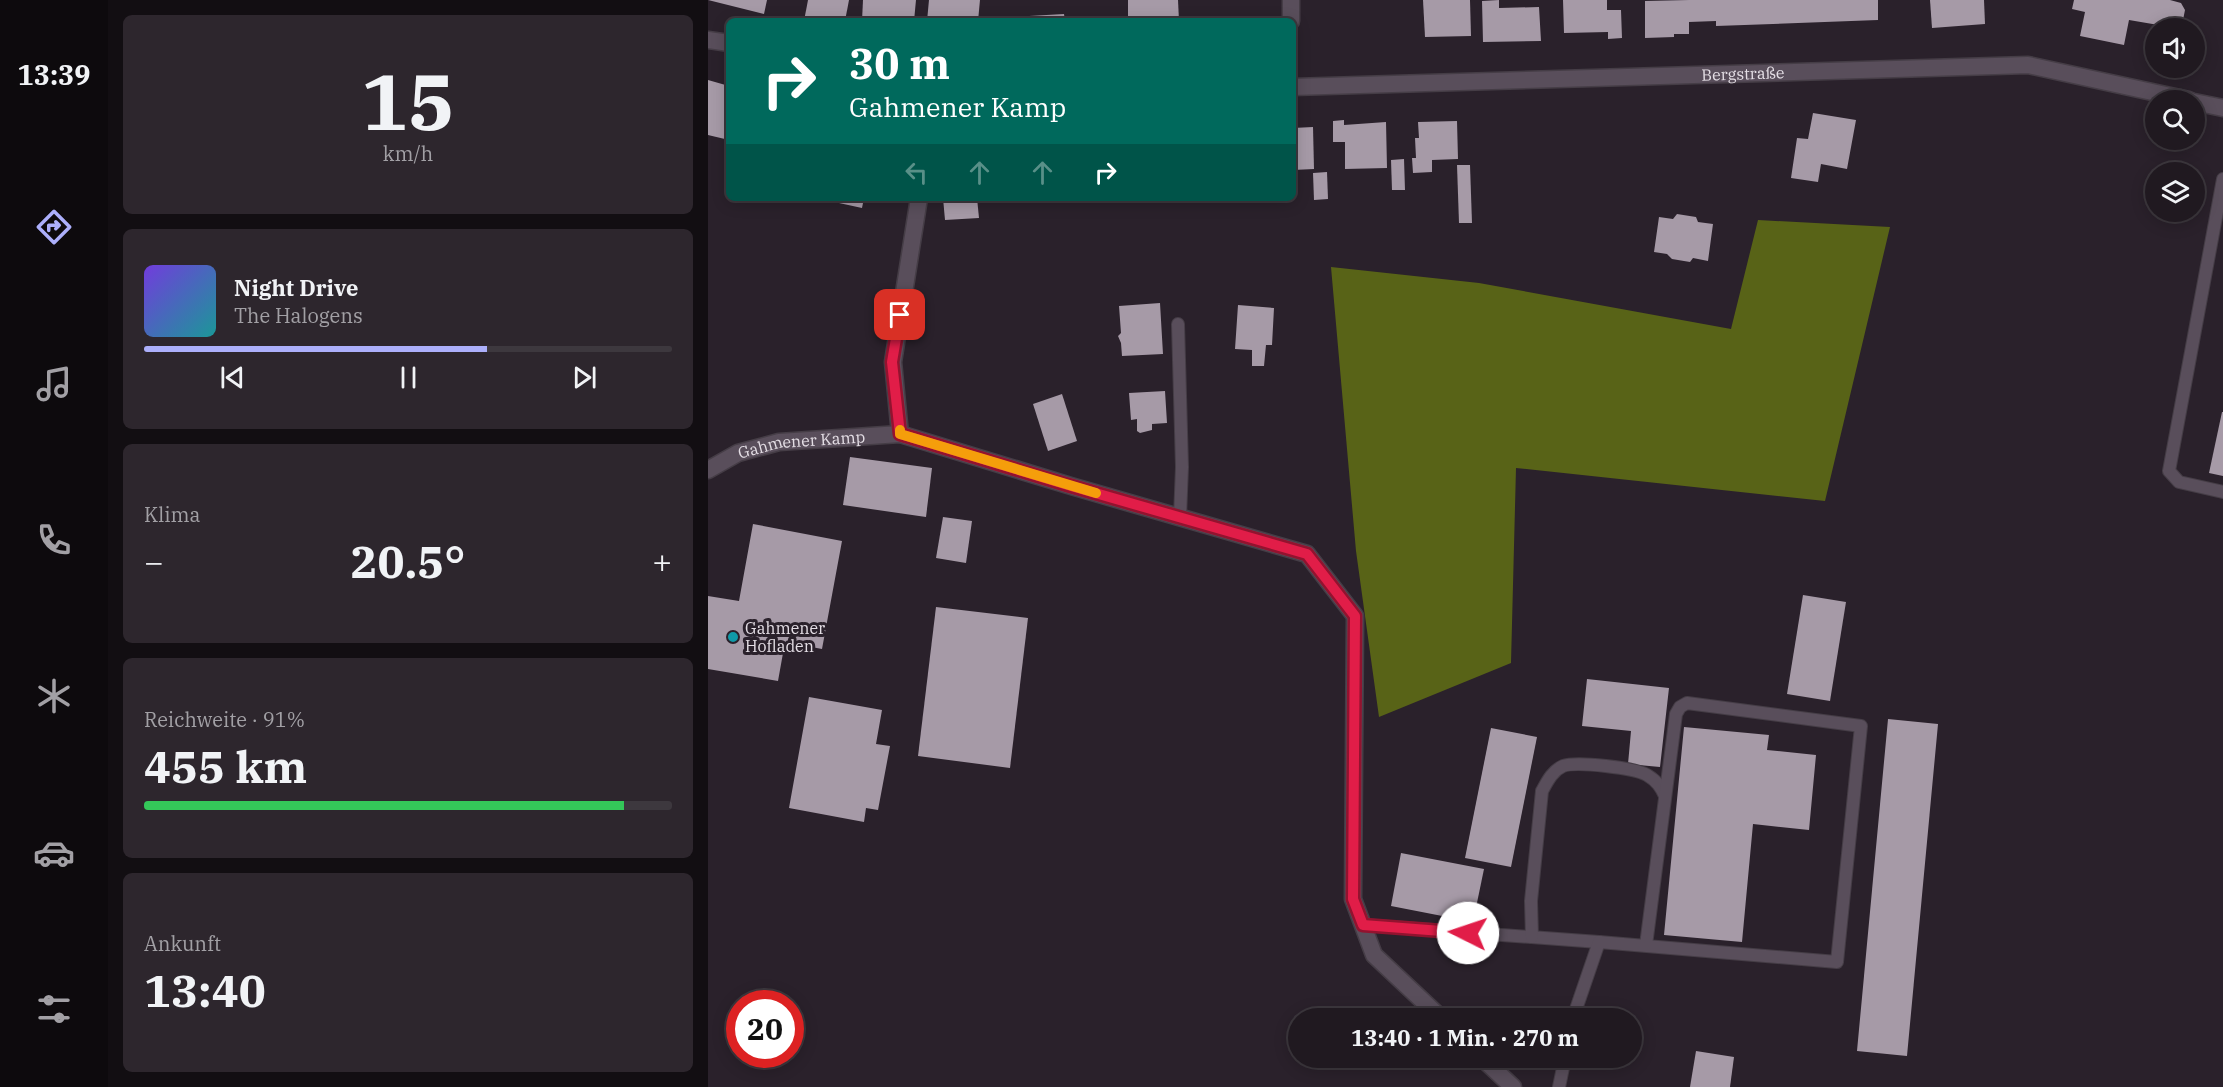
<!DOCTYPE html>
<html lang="de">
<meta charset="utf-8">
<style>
:root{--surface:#201920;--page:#2d262d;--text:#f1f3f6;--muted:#a2a0a5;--line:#3d383e;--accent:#acaffb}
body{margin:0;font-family:"IBM Plex Serif",serif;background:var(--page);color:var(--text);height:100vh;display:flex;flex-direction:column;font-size:22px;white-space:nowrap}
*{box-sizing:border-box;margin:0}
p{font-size:20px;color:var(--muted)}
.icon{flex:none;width:33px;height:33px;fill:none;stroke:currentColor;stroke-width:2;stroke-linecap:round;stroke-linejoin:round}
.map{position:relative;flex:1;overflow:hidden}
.sheet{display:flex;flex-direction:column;gap:15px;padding:15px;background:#120e12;width:600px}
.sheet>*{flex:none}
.top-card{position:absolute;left:18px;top:18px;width:570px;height:183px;border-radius:9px;box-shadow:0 3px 15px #0003,0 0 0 2px var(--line);background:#00695c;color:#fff;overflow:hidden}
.tools{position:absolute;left:1437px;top:18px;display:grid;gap:12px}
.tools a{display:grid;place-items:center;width:60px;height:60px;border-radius:50%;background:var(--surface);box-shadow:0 3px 15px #0003,0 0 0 2px var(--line);font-size:30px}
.speed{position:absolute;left:18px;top:990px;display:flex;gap:12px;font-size:30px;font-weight:700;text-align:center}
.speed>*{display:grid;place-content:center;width:78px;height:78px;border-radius:50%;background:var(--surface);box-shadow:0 3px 15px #0003,0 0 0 2px var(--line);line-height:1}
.speed .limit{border:9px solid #d22;background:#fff;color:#111}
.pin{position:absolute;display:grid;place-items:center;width:51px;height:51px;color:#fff;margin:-26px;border-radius:12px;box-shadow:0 3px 9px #0006}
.me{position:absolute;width:66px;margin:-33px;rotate:274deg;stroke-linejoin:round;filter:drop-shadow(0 0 4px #0008)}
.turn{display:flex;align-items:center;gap:21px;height:126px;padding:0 24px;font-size:27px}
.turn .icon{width:78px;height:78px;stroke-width:2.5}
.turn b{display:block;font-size:42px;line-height:51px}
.lanes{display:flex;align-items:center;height:57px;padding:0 24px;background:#0003;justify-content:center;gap:30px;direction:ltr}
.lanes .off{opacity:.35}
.big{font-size:45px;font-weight:700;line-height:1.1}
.sheet .card{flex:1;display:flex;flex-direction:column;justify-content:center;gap:9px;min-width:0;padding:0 21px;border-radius:9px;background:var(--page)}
.sheet .dial{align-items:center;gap:0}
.dial b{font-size:78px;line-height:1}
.song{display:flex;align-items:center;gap:18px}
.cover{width:72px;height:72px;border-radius:9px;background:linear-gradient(135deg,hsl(260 70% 55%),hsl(180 70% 35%))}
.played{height:6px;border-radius:3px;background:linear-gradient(90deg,var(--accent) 65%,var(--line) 65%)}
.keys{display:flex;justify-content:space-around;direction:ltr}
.heat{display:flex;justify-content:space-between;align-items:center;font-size:33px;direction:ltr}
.charge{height:9px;border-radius:4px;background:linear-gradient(90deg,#34c759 91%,var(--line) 0)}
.trip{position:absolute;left:580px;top:1008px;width:354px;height:60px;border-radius:30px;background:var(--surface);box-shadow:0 3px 15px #0003,0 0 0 2px var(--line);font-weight:700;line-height:60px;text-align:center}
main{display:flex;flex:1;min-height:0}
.menu{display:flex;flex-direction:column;width:108px;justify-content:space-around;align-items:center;background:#0d0a0d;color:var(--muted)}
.menu .icon{width:42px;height:42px}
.menu .current{color:var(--accent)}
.menu b{font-size:27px;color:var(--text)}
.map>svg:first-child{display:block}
.forest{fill:#586317}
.building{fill:#a69aa7}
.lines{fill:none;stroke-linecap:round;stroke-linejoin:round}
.service-casing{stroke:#453d46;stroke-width:14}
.minor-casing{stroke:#453d46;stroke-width:19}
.service{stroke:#594e5b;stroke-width:12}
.minor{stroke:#594e5b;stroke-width:16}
.route-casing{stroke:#92132f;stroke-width:15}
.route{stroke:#e11d48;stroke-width:10}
.slow{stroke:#f59e0b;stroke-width:10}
.culture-dot{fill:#0f9aa8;stroke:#2a212b;stroke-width:2}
.labels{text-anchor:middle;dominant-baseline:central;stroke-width:6;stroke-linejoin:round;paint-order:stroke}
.street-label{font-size:16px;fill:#e4dee5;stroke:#2a212b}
.poi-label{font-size:16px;fill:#e4dee5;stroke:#2a212b;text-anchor:start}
</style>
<main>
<nav class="menu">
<b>13:39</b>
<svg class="icon current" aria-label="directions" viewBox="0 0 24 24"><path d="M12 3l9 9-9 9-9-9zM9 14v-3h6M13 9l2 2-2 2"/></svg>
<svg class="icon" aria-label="music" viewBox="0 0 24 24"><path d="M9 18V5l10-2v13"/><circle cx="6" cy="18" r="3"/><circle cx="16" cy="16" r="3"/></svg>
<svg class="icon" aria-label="phone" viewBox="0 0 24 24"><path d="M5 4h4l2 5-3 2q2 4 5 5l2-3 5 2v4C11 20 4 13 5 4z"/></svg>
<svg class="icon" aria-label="climate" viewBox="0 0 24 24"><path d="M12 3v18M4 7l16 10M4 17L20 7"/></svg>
<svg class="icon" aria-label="car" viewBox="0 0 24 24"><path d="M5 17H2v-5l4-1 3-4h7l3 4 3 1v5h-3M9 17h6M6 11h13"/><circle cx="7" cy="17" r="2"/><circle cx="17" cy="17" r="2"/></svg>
<svg class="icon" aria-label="filters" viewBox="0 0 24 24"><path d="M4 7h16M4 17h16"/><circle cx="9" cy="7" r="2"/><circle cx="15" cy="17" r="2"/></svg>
</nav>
<section class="sheet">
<div class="card dial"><b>15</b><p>km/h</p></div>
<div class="card">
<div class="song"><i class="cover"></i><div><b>Night Drive</b><p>The Halogens</p></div></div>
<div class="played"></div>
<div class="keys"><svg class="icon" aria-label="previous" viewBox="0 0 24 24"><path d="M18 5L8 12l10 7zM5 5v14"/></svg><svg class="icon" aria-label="pause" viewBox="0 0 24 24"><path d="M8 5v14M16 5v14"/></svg><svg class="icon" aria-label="next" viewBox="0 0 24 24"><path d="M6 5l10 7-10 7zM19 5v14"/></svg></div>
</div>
<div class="card"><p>Klima</p>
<div class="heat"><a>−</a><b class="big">20.5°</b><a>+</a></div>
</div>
<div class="card"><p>Reichweite · 91%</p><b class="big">455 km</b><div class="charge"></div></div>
<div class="card"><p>Ankunft</p><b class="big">13:40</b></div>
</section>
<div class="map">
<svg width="1515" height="1087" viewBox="0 0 1515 1087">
<rect width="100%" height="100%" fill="#2a212b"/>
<polygon class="forest" points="1050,220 1182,227 1117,501 808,468 803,663 671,717 648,551 623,267 771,283 1023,329"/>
<g class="building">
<polygon points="0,0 59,0 56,14"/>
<polygon points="100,0 141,0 137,21 96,21"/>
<polygon points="155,0 208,0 206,21 154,21"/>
<polygon points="221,0 272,0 270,21 219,21"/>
<polygon points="420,0 470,0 471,21 420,21"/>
<polygon points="715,0 762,0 763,36 717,37"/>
<polygon points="791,0 791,8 831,7 833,41 775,42 774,1"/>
<polygon points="855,0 899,0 899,10 913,10 914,38 900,39 900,32 856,33"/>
<polygon points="981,0 1170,0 1170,20 1008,26 1008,21 981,22 981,34 966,34 966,37 937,38 937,1"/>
<polygon points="1222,0 1276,0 1277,24 1224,28"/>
<polygon points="1366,0 1462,0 1473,3 1477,10 1474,25 1468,28 1421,20 1416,45 1372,36 1377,12 1364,9"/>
<polygon points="356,14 357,21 288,21 288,18"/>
<polygon points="0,80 21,86 21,140 0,135"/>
<polygon points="1105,113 1148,120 1139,169 1113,164 1110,182 1083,178 1089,138 1100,139"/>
<polygon points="636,120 636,125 678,122 679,168 637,169 637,142 625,142 625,121"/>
<polygon points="749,121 750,159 724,160 724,172 705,173 704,158 708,158 707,138 711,138 710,122"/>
<polygon points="605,127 606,169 585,170 585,128"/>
<polygon points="696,159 697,190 684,190 683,160"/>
<polygon points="749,165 762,165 764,223 751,223"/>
<polygon points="619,172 620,199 606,200 605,173"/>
<polygon points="108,198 156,198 154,208"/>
<polygon points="235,198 269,198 271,218 237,220"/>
<polygon points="969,214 988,217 990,222 1005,224 1000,261 985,258 982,262 964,259 959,254 946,252 951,217 965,219"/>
<polygon points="452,303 455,354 414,356 413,343 410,336 413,333 411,306"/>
<polygon points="530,305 566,308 564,345 558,345 556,366 544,366 544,350 527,349"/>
<polygon points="457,391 459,423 444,424 444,430 432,433 429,431 429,419 423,420 421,393"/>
<polygon points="354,394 369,441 340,451 325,404"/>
<polygon points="1514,412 1515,412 1515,476 1501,473"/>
<polygon points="142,457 224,468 218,517 135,505"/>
<polygon points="235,517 264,521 258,563 228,558"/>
<polygon points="45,524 134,541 114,649 77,642 70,681 0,669 0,596 31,601"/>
<polygon points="1095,595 1138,602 1122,701 1079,694"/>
<polygon points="228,607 320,618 302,768 210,756"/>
<polygon points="879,679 961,688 952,767 920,764 923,731 874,726"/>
<polygon points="101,697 174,710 168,744 182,746 170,810 158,808 156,822 81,808"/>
<polygon points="1180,719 1230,724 1199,1056 1149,1051"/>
<polygon points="976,727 1061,735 1059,750 1108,755 1101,830 1045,824 1034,942 956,935"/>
<polygon points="783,728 829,737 803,867 757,858"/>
<polygon points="693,853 776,869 765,922 683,906"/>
<polygon points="988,1051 1026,1057 1022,1087 982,1087"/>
</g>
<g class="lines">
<defs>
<g id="service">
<polyline points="1515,179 1461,471 1471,482 1515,492"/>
<polyline points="470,324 474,467 472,517"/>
<polyline points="655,925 891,942"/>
<path d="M824 937 823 901 834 791C839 782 844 771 855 766 869 761 927 768 939 775 949 781 953 787 957 796"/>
<polyline points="865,1018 891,942 1129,962 1153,726 979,703 972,707 968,714 938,945"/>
<polyline points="851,1087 857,1058"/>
</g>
<g id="minor">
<polyline points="583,0 583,21"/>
<polyline points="0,40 21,43"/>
<path id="s1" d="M585 87 1320 65 1481 100"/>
<polyline points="1486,102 1515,108"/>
<polyline points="192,434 185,362 211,198"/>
<path id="s2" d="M0 470 30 453 71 442 192 434 363 486 599 554 647 616 645 899 666 955 733 1018"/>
<polyline points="774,1058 805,1087"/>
</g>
</defs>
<use href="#service" class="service-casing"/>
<use href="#minor" class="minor-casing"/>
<use href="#service" class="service"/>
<use href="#minor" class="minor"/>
</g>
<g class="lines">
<defs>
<polyline id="route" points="192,315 184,362 192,434 363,486 599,554 647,616 645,899 655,925 760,933"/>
</defs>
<use href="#route" class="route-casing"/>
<use href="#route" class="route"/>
<polyline class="slow" points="192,430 192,434 388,493"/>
</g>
<circle class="culture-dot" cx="25" cy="637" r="6"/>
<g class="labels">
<g class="street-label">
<text stroke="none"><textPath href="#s1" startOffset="450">Bergstraße</textPath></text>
<text stroke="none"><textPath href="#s2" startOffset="99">Gahmener Kamp</textPath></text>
</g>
<g class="poi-label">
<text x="37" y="628">Gahmener<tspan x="37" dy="18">Hofladen</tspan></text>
</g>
</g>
</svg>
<div class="tools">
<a><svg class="icon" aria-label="sound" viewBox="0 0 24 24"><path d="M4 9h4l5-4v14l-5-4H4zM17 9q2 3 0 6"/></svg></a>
<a><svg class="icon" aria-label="search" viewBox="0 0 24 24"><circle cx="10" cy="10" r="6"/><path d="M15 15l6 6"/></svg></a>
<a><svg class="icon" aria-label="layers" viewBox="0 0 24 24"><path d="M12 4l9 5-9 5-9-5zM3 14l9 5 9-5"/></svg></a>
</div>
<div class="speed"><div class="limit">20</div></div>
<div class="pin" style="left:192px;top:315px;background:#d93025"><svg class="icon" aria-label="arrive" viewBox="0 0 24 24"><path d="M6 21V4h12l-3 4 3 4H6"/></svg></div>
<svg class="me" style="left:760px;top:933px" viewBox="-20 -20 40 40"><circle r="19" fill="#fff"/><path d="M0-13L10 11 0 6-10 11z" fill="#e11d48"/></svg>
<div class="trip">13:40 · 1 Min. · 270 m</div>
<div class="top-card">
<div class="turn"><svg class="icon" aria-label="right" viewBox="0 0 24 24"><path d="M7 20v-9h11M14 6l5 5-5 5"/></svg><div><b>30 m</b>Gahmener Kamp</div></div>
<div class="lanes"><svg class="icon off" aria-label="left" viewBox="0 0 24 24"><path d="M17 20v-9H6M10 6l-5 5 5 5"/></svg><svg class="icon off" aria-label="ahead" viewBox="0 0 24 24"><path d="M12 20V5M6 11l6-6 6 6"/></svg><svg class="icon off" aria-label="ahead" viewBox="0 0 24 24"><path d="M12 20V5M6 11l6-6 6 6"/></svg><svg class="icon" aria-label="right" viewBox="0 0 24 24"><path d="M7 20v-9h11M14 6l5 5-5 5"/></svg></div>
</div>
</div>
</main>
